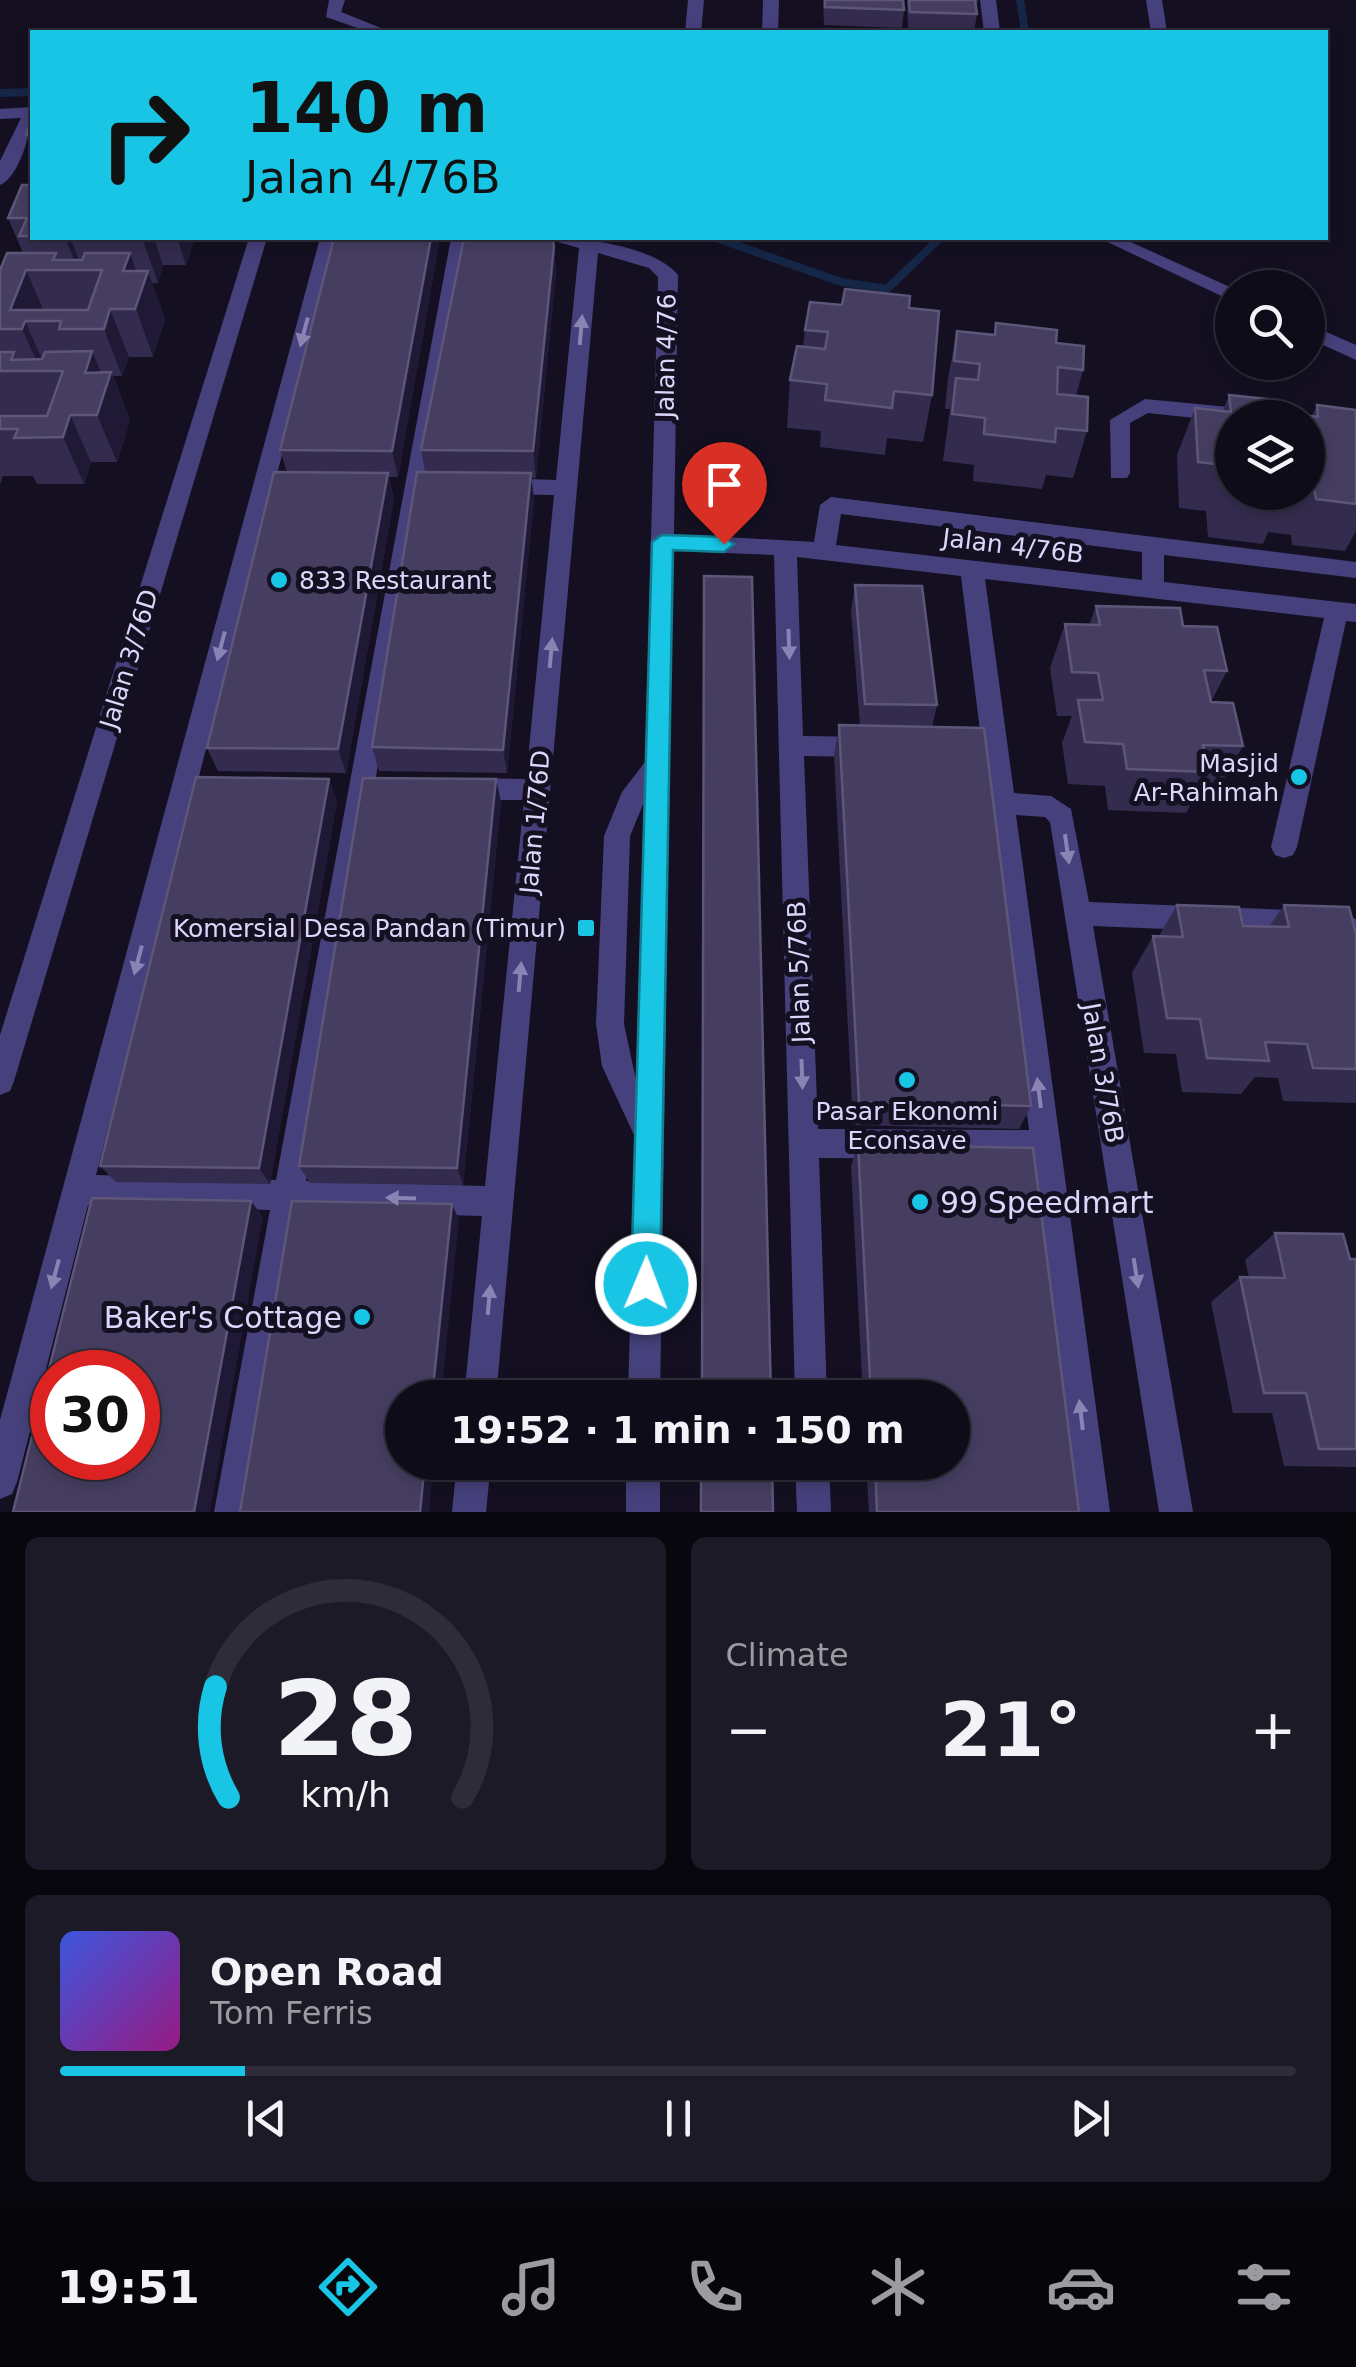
<!DOCTYPE html>
<meta charset="utf-8">
<style>
:root{--surface:#0f0c1a;--page:#1d1a27;--text:#f1f3f6;--muted:#9b9ba2;--line:#2f2c39;--accent:#19c5e4}
body{margin:0;font-family:"DejaVu Sans",sans-serif;background:var(--page);color:var(--text);height:100vh;display:flex;flex-direction:column;font-size:38px;white-space:nowrap}
*{box-sizing:border-box;margin:0}
p{font-size:32px;color:var(--muted)}
.icon{flex:none;width:55px;height:55px;fill:none;stroke:currentColor;stroke-width:2;stroke-linecap:round;stroke-linejoin:round}
.map{position:relative;height:1512px;overflow:hidden}
.side{display:flex;flex-direction:column;gap:25px;padding:25px;background:#08070e;flex:1}
.side>*{flex:none}
.hud{position:absolute;left:30px;top:30px;width:1298px;height:210px;border-radius:0px;box-shadow:0 5px 15px #0003,0 0 0 2px var(--line);background:#19c5e4;color:#111;overflow:hidden}
.buttons{position:absolute;left:1215px;top:270px;display:grid;gap:20px}
.buttons a{display:grid;place-items:center;width:110px;height:110px;border-radius:50%;background:var(--surface);box-shadow:0 5px 15px #0003,0 0 0 2px var(--line);font-size:50px}
.speed{position:absolute;left:30px;top:1350px;display:flex;gap:20px;font-size:50px;font-weight:700;text-align:center}
.speed>*{display:grid;place-content:center;width:130px;height:130px;border-radius:50%;background:var(--surface);box-shadow:0 5px 15px #0003,0 0 0 2px var(--line);line-height:1}
.speed .limit{border:15px solid #d22;background:#fff;color:#111}
.pin{position:absolute;display:grid;place-items:center;width:85px;height:85px;color:#fff;margin:-102px -42px;border-radius:50% 50% 50% 0;rotate:-45deg;box-shadow:0 0 10px #0007}
.pin .icon{rotate:45deg}
.me{position:absolute;width:110px;margin:-55px;rotate:1deg;stroke-linejoin:round;filter:drop-shadow(0 0 8px #0008)}
.turn{display:flex;align-items:center;gap:35px;height:210px;padding:0 50px;font-size:45px}
.turn .icon{width:130px;height:130px;stroke-width:2.5}
.turn b{display:block;font-size:70px;line-height:85px}
.big{font-size:75px;font-weight:600;line-height:1.1}
.side .widget{flex:1;display:flex;flex-direction:column;justify-content:center;gap:15px;min-width:0;padding:0 35px;border-radius:15px;background:var(--page)}
.side .dial{align-items:center;gap:0}
.dial svg{height:260px;overflow:visible;fill:none;stroke:var(--line);stroke-width:7;stroke-linecap:round;text-anchor:middle}
.dial text{fill:var(--text);stroke:none}
.song{display:flex;align-items:center;gap:30px}
.cover{width:120px;height:120px;border-radius:15px;background:linear-gradient(135deg,hsl(230 70% 55%),hsl(310 70% 35%))}
.played{height:10px;border-radius:5px;background:linear-gradient(90deg,var(--accent) 15%,var(--line) 15%)}
.keys{display:flex;justify-content:space-around;direction:ltr}
.heat{display:flex;justify-content:space-between;align-items:center;font-size:55px;direction:ltr}
.side .tiles{flex:1;display:grid;gap:25px;grid-template-columns:1fr 1fr}
.widget:last-child{grid-column:span 2}
.trip{position:absolute;left:385px;top:1380px;width:585px;height:100px;border-radius:50px;background:var(--surface);box-shadow:0 5px 15px #0003,0 0 0 2px var(--line);font-weight:600;line-height:100px;text-align:center}
.tab-bar{display:flex;height:160px;justify-content:space-around;align-items:center;background:#06050a;color:var(--muted)}
.tab-bar .icon{width:70px;height:70px}
.tab-bar .current{color:var(--accent)}
.tab-bar b{font-size:45px;color:var(--text)}
.map>svg:first-child{display:block}
.lines{fill:none;stroke-linecap:round;stroke-linejoin:round}
.stream{stroke:#152647;stroke-width:8}
.minor{fill:#46417c;fill-rule:evenodd}
.wall{fill:#342c4e;fill-rule:evenodd}
.shaded-wall{fill:#1f1935}
.building{fill:#463e61;stroke:#5d5679;stroke-width:2.5;fill-rule:evenodd}
.oneway{fill:#8a84b5}
.route{fill:#19c5e4;stroke:#108094;stroke-width:2.5}
.poi-dot{fill:#19c5e4;stroke:#141022;stroke-width:4}
.labels{text-anchor:middle;dominant-baseline:central;stroke-width:10;stroke-linejoin:round;paint-order:stroke}
.street-label{font-size:25px;fill:#dcd6fb;stroke:#141022}
.poi-label{font-size:25px;fill:#dcd6fb;stroke:#141022;text-anchor:end}
.near-poi-label{font-size:30px;fill:#dcd6fb;stroke:#141022;text-anchor:start}
</style>
<div class="map">
<svg width="1356" height="1512" viewBox="0 0 1356 1512">
<rect width="100%" height="100%" fill="#141022"/>
<g class="lines">
<g class="stream">
<polyline points="1020,0 1025,32"/>
<polyline points="0,93 32,92"/>
<polyline points="716,238 841,282 887,289 940,238"/>
</g>
<g class="minor">
<polygon points="329,0 345,0 341,12 391,32 369,32 326,17"/>
<polygon points="688,0 704,0 701,32 685,32"/>
<polygon points="763,0 779,0 778,32 762,32"/>
<polygon points="980,0 996,0 1000,32 984,32"/>
<polygon points="1146,0 1162,0 1167,32 1151,32"/>
<path d="M32 107C33 127 20 177 0 185V161L21 118 0 119V109Z"/>
<polygon points="249,238 267,238 14,1081 10,1091 0,1095 0,1035"/>
<path d="M320 238H338L96 1175 276 1180 451 238H469L306 1181 485 1186 524 800H465L456 796 452 789 456 782 465 778 526 779 554 495 500 494 489 486 500 478 556 480 579 248 558 242 556 238C590 238 656 248 678 275L674 534 814 542 820 505 831 497 1356 562V578L1164 555V582L1356 604V622L1346 621 1297 847 1293 855 1284 858 1275 855 1271 847 1324 618 985 579 1014 793 1051 796 1071 809 1089 902 1338 912 1356 919V943L1337 936 1093 926 1193 1512H1159L1050 822 1045 817 1016 815 1110 1512H1076L1033 1159 819 1158 827 1398H795L774 555 673 551 660 1398H628L635 1137 602 1066 596 1024 604 836 622 792 645 762 658 277 649 268 598 253 496 1398H464L482 1216 300 1211 248 1512H214L270 1210 88 1205 17 1482 12 1494 0 1499V1420ZM841 514 1142 552V580L836 545ZM797 557 961 576 1029 1130 818 1129 804 756 867 757 876 754 879 747 876 740 867 737 803 736ZM644 802 636 1080 624 1024 630 836Z"/>
<polygon points="1099,238 1122,238 1232,288 1232,301"/>
<polygon points="1308,324 1356,345 1356,360 1308,338"/>
<polygon points="1145,399 1270,411 1280,418 1232,418 1232,422 1148,413 1130,423 1130,473 1127,478 1111,478 1110,420"/>
<polygon points="457,1462 491,1462 486,1512 452,1512"/>
<rect x="626" y="1462" width="34" height="50"/>
<polygon points="795,1462 829,1462 831,1512 797,1512"/>
</g>
</g>
<g class="wall">
<polygon points="823,0 903,0 904,10 902,28 824,25"/>
<polygon points="907,0 978,0 977,4 976,4 977,14 974,32 908,30"/>
<polygon points="32,119 32,152 26,135"/>
<polygon points="32,185 32,238 195,238 186,265 163,265 158,283 152,283 165,319 153,357 129,357 122,376 113,376 130,420 117,462 91,462 84,484 37,484 33,476 3,476 0,484 0,270 23,253 8,218"/>
<polygon points="440,238 398,477 389,477 394,499 346,773 218,771 207,748 287,472 280,450"/>
<polygon points="554,246 556,272 536,478 531,478 534,499 507,773 379,771 372,747 425,472 421,450"/>
<polygon points="842,305 909,308 932,395 923,442 887,438 885,455 820,447 821,431 787,428 790,380 803,347 805,330"/>
<polygon points="996,323 1056,343 1083,370 1076,396 1087,431 1073,478 1046,475 1042,489 973,481 974,465 943,461 950,409 945,409 948,378 957,331 994,335"/>
<path d="M1229 395 1278 412 1312 416 1317 405 1356 410V531L1345 551 1292 545 1291 535 1268 532 1263 544 1208 537 1206 511 1179 508 1177 455 1195 408 1223 411ZM1232 418H1308V492H1232Z"/>
<polygon points="855,585 937,705 932,727 1031,1106 1019,1129 853,1125 834,756 839,725 860,726 851,611"/>
<polygon points="1096,606 1183,626 1227,671 1211,702 1243,746 1219,788 1200,787 1186,813 1108,810 1105,786 1068,784 1062,743 1072,716 1057,716 1050,668 1065,624 1089,625"/>
<polygon points="329,779 337,802 270,1184 116,1182 100,1166"/>
<polygon points="501,802 463,1185 310,1183 299,1166"/>
<polygon points="1177,905 1243,926 1269,927 1284,905 1356,934 1356,1103 1283,1101 1278,1078 1255,1077 1241,1094 1182,1092 1176,1054 1144,1053 1132,973 1153,936 1159,936"/>
<polygon points="858,1144 1079,1512 869,1512 866,1462 952,1462 952,1398 863,1398 851,1166"/>
<polygon points="1275,1233 1350,1259 1356,1258 1356,1467 1284,1466 1272,1413 1233,1413 1211,1302 1240,1277 1249,1277 1245,1260"/>
</g>
<g class="shaded-wall">
<polygon points="65,238 70,238 83,270 78,270"/>
<polygon points="142,238 154,238 163,265 158,283"/>
<polygon points="177,238 195,238 186,265"/>
<polygon points="431,238 440,238 398,477 392,451"/>
<polygon points="554,246 556,272 536,478 533,451"/>
<polygon points="130,253 142,288 148,271 165,319 153,357 123,271"/>
<polygon points="26,270 47,318 25,321 46,368 41,371 22,329 10,310"/>
<polygon points="110,309 129,357 122,376 104,329"/>
<polygon points="92,351 107,387 111,372 130,420 117,462 97,415 85,373"/>
<polygon points="70,415 91,462 84,484 63,437"/>
<polygon points="388,473 394,499 346,773 338,749"/>
<polygon points="531,473 534,499 507,773 503,750"/>
<polygon points="329,779 337,802 270,1184 259,1168"/>
<polygon points="496,779 501,802 463,1185 457,1168"/>
<polygon points="251,1201 263,1217 210,1512 194,1512"/>
<polygon points="452,1204 459,1220 441,1398 432,1398"/>
<polygon points="425,1462 434,1462 429,1512 420,1512"/>
</g>
<g class="building">
<polygon points="825,0 903,0 904,10 825,7"/>
<polygon points="909,0 975,0 977,14 910,12"/>
<polygon points="32,119 32,135 26,135"/>
<polygon points="22,185 32,185 32,236 19,236 27,218 8,218"/>
<polygon points="334,238 431,238 392,451 280,450"/>
<polygon points="464,238 552,238 554,246 533,451 421,450"/>
<path d="M7 253H56L53 260H82L85 253H130L123 271H148L135 309H110L104 329H59L61 321H25L22 329H0V270ZM26 270H102L88 310H10Z"/>
<polygon points="845,289 910,296 909,308 939,311 932,395 894,391 892,408 825,400 827,384 790,380 797,346 825,349 828,332 805,330 810,302 842,305"/>
<polygon points="996,323 1057,330 1056,343 1084,346 1083,370 1058,367 1057,394 1088,397 1087,431 1056,428 1055,442 984,434 985,418 952,414 956,378 978,380 980,364 954,361 957,331 995,335"/>
<polygon points="92,351 85,373 111,372 97,415 70,415 63,437 14,438 18,429 0,429 0,416 47,416 63,371 0,371 0,352 14,352 11,360 42,359 45,352"/>
<polygon points="1229,395 1277,400 1278,412 1318,417 1317,405 1356,410 1356,504 1316,499 1314,489 1308,488 1308,418 1232,418 1232,492 1228,491 1226,465 1198,462 1195,408 1231,412"/>
<polygon points="274,472 388,473 338,749 207,748"/>
<polygon points="417,472 531,473 503,750 372,747"/>
<polygon points="1240,492 1284,492 1285,498"/>
<polygon points="704,576 752,577 771,1398 702,1398"/>
<polygon points="855,585 922,586 937,705 865,704"/>
<polygon points="1096,606 1180,608 1183,626 1217,627 1227,671 1204,670 1211,702 1233,703 1243,746 1203,745 1208,772 1127,769 1123,744 1085,742 1078,700 1103,700 1098,673 1072,672 1065,624 1100,625"/>
<polygon points="839,725 984,728 1031,1106 859,1102"/>
<polygon points="196,777 329,779 259,1168 100,1166"/>
<polygon points="363,778 496,779 457,1168 299,1166"/>
<polygon points="1177,905 1239,907 1243,926 1289,927 1284,905 1349,907 1356,934 1356,1069 1313,1068 1307,1044 1265,1042 1269,1061 1207,1058 1200,1019 1167,1018 1153,936 1183,937"/>
<polygon points="858,1144 1033,1148 1079,1512 877,1512 875,1462 952,1462 952,1398 871,1398"/>
<path d="M92 1198 251 1201 194 1512H13ZM52 1372H138V1458H52Z"/>
<polygon points="292,1201 452,1204 432,1398 402,1398 402,1462 425,1462 420,1512 240,1512"/>
<polygon points="1275,1233 1343,1234 1350,1259 1356,1259 1356,1449 1319,1449 1306,1393 1264,1393 1240,1277 1285,1278"/>
<polygon points="701,1462 772,1462 773,1512 701,1512"/>
</g>
<defs><path id="oneway-solid" d="M-6-.8H1V-3.2L6.5 0L1 3.2V.8H-6Z" transform="scale(2.5)"/></defs>
<g class="oneway">
<use href="#oneway-solid" transform="translate(581 330) rotate(-85)"/>
<use href="#oneway-solid" transform="translate(304 332) rotate(105)"/>
<use href="#oneway-solid" transform="translate(789 644) rotate(88)"/>
<use href="#oneway-solid" transform="translate(221 646) rotate(105)"/>
<use href="#oneway-solid" transform="translate(551 653) rotate(-85)"/>
<use href="#oneway-solid" transform="translate(1067 849) rotate(82)"/>
<use href="#oneway-solid" transform="translate(138 960) rotate(105)"/>
<use href="#oneway-solid" transform="translate(520 977) rotate(-85)"/>
<use href="#oneway-solid" transform="translate(802 1074) rotate(88)"/>
<use href="#oneway-solid" transform="translate(1039 1093) rotate(-97)"/>
<use href="#oneway-solid" transform="translate(401 1198) rotate(-178)"/>
<use href="#oneway-solid" transform="translate(1136 1273) rotate(81)"/>
<use href="#oneway-solid" transform="translate(55 1274) rotate(105)"/>
<use href="#oneway-solid" transform="translate(489 1300) rotate(-85)"/>
<use href="#oneway-solid" transform="translate(1081 1415) rotate(-97)"/>
</g>
<polygon class="route" points="662,535 724,537 734,544 724,552 673,550 660,1284 656,1294 646,1298 636,1294 631,1284 652,542"/>
<g class="poi-dot">
<circle cx="279" cy="580" r="10"/>
<circle cx="1299" cy="777" r="10"/>
<rect x="576" y="918" width="20" height="20" rx="5"/>
<circle cx="907" cy="1080" r="10"/>
<circle cx="920" cy="1202" r="10"/>
<circle cx="362" cy="1317" r="10"/>
</g>
<g class="labels">
<g class="street-label">
<text transform="translate(666 356) rotate(-89)">Jalan 4/76</text>
<text transform="translate(1013 546) rotate(7)">Jalan 4/76B</text>
<text transform="translate(129 659) rotate(-73)">Jalan 3/76D</text>
<text transform="translate(535 822) rotate(-85)">Jalan 1/76D</text>
<text transform="translate(799 972) rotate(-92)">Jalan 5/76B</text>
<text transform="translate(1103 1073) rotate(80)">Jalan 3/76B</text>
</g>
<g class="poi-label">
<text x="299" y="580" text-anchor="start">833 Restaurant</text>
<text x="1279" y="763">Masjid<tspan x="1279" dy="29">Ar-Rahimah</tspan></text>
<text x="566" y="928">Komersial Desa Pandan (Timur)</text>
<text x="907" y="1111" text-anchor="middle">Pasar Ekonomi<tspan x="907" dy="29">Econsave</tspan></text>
</g>
<g class="near-poi-label">
<text x="940" y="1202">99 Speedmart</text>
<text x="342" y="1317" text-anchor="end">Baker's Cottage</text>
</g>
</g>
</svg>
<div class="buttons">
<a><svg class="icon" aria-label="search" viewBox="0 0 24 24"><circle cx="10" cy="10" r="6"/><path d="M15 15l6 6"/></svg></a>
<a><svg class="icon" aria-label="layers" viewBox="0 0 24 24"><path d="M12 4l9 5-9 5-9-5zM3 14l9 5 9-5"/></svg></a>
</div>
<div class="speed"><div class="limit">30</div></div>
<div class="pin" style="left:724px;top:544px;background:#d93025"><svg class="icon" aria-label="arrive" viewBox="0 0 24 24"><path d="M6 21V4h12l-3 4 3 4H6"/></svg></div>
<svg class="me" style="left:646px;top:1284px" viewBox="-20 -20 40 40"><circle r="17" fill="#19c5e4" stroke="#fff" stroke-width="3"/><path d="M0-11L8 9 0 5-8 9z" fill="#fff"/></svg>
<div class="trip">19:52 · 1 min · 150 m</div>
<div class="hud">
<div class="turn"><svg class="icon" aria-label="right" viewBox="0 0 24 24"><path d="M7 20v-9h11M14 6l5 5-5 5"/></svg><div><b>140 m</b>Jalan 4/76B</div></div>
</div>
</div>
<section class="side">
<div class="tiles">
<div class="widget dial"><svg viewBox="0 0 100 80">
<path d="M14 69A42 42 0 1 1 86 69"/>
<path d="M14 69A42 42 0 0 1 10 35" stroke="#19c5e4"/>
<text x="50" y="56" font-size="32" font-weight="700">28</text>
<text x="50" y="72" font-size="11">km/h</text>
</svg></div>
<div class="widget"><p>Climate</p>
<div class="heat"><a>−</a><b class="big">21°</b><a>+</a></div>
</div>
<div class="widget">
<div class="song"><i class="cover"></i><div><b>Open Road</b><p>Tom Ferris</p></div></div>
<div class="played"></div>
<div class="keys"><svg class="icon" aria-label="previous" viewBox="0 0 24 24"><path d="M18 5L8 12l10 7zM5 5v14"/></svg><svg class="icon" aria-label="pause" viewBox="0 0 24 24"><path d="M8 5v14M16 5v14"/></svg><svg class="icon" aria-label="next" viewBox="0 0 24 24"><path d="M6 5l10 7-10 7zM19 5v14"/></svg></div>
</div>
</div>
</section>
<nav class="tab-bar">
<b>19:51</b>
<svg class="icon current" aria-label="directions" viewBox="0 0 24 24"><path d="M12 3l9 9-9 9-9-9zM9 14v-3h6M13 9l2 2-2 2"/></svg>
<svg class="icon" aria-label="music" viewBox="0 0 24 24"><path d="M9 18V5l10-2v13"/><circle cx="6" cy="18" r="3"/><circle cx="16" cy="16" r="3"/></svg>
<svg class="icon" aria-label="phone" viewBox="0 0 24 24"><path d="M5 4h4l2 5-3 2q2 4 5 5l2-3 5 2v4C11 20 4 13 5 4z"/></svg>
<svg class="icon" aria-label="climate" viewBox="0 0 24 24"><path d="M12 3v18M4 7l16 10M4 17L20 7"/></svg>
<svg class="icon" aria-label="car" viewBox="0 0 24 24"><path d="M5 17H2v-5l4-1 3-4h7l3 4 3 1v5h-3M9 17h6M6 11h13"/><circle cx="7" cy="17" r="2"/><circle cx="17" cy="17" r="2"/></svg>
<svg class="icon" aria-label="filters" viewBox="0 0 24 24"><path d="M4 7h16M4 17h16"/><circle cx="9" cy="7" r="2"/><circle cx="15" cy="17" r="2"/></svg>
</nav>
